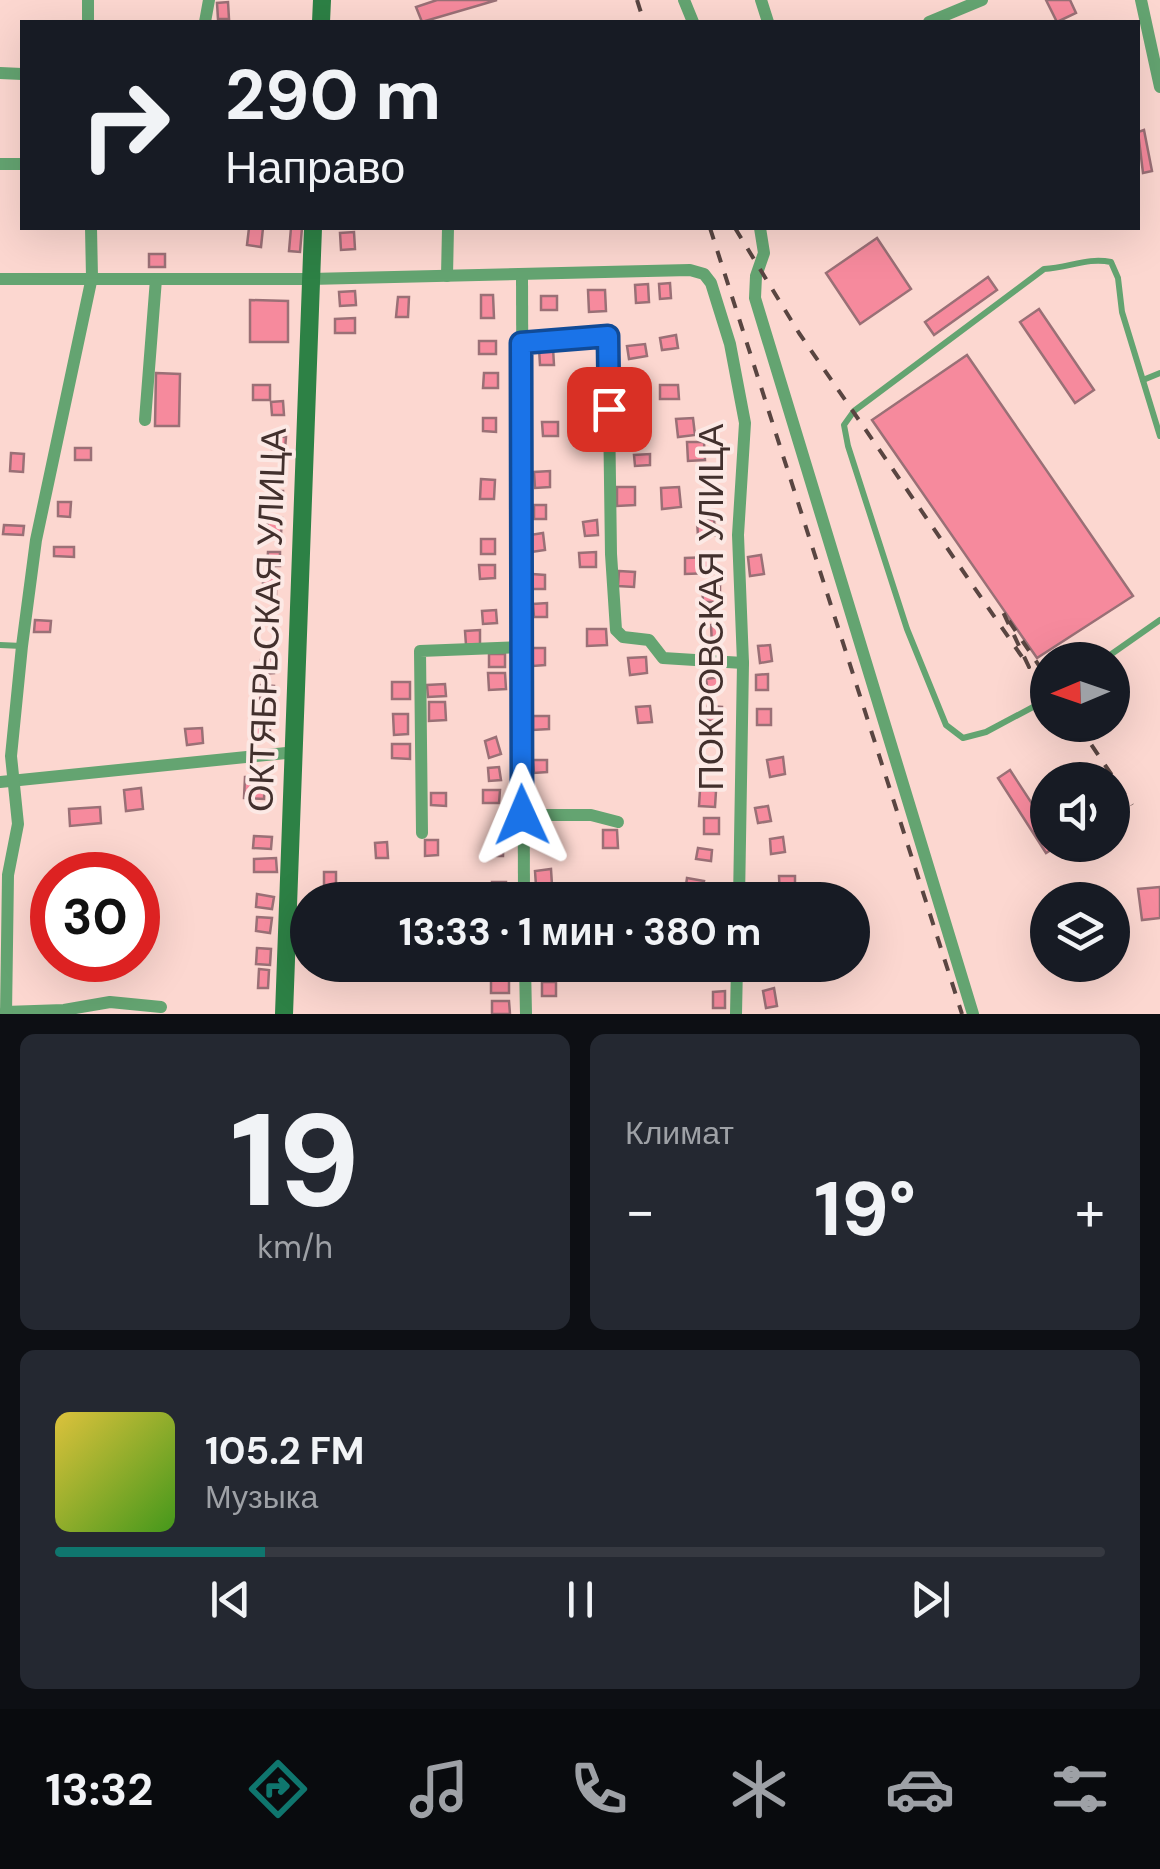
<!DOCTYPE html>
<html lang="ru">
<meta charset="utf-8">
<style>
:root{--surface:#171b24;--page:#242831;--text:#f1f3f6;--muted:#9ea1a6;--line:#363941;--accent:#0f766e}
body{margin:0;font-family:"DM Sans",sans-serif;background:var(--page);color:var(--text);height:100vh;display:flex;flex-direction:column;font-size:38px;white-space:nowrap}
*{box-sizing:border-box;margin:0}
p{font-size:32px;color:var(--muted)}
.icon{flex:none;width:55px;height:55px;fill:none;stroke:currentColor;stroke-width:2;stroke-linecap:round;stroke-linejoin:round}
.map{position:relative;height:1014px;overflow:hidden}
.sheet{display:flex;flex-direction:column;gap:20px;padding:20px;background:#0d0f14;flex:1}
.sheet>*{flex:none}
.guide{position:absolute;left:20px;top:20px;width:1120px;height:210px;border-radius:0px;box-shadow:0 10px 40px #0002;background:#171b24;color:var(--text);overflow:hidden}
.needle{width:65px;rotate:268deg}
.controls{position:absolute;left:1030px;top:642px;display:grid;gap:20px}
.controls a{display:grid;place-items:center;width:100px;height:100px;border-radius:50%;background:var(--surface);box-shadow:0 10px 40px #0002;font-size:50px}
.speed{position:absolute;left:30px;top:852px;display:flex;gap:20px;font-size:50px;font-weight:700;text-align:center}
.speed>*{display:grid;place-content:center;width:130px;height:130px;border-radius:50%;background:var(--surface);box-shadow:0 10px 40px #0002;line-height:1}
.speed .limit{border:15px solid #d22;background:#fff;color:#111}
.pin{position:absolute;display:grid;place-items:center;width:85px;height:85px;color:#fff;margin:-42px;border-radius:20px;box-shadow:0 5px 15px #0006}
.me{position:absolute;width:110px;margin:-55px;rotate:359deg;stroke-linejoin:round;filter:drop-shadow(0 0 8px #0008)}
.turn{display:flex;align-items:center;gap:35px;height:210px;padding:0 40px;font-size:45px}
.turn .icon{width:130px;height:130px;stroke-width:2.5}
.turn b{display:block;font-size:70px;line-height:85px}
.big{font-size:75px;font-weight:700;line-height:1.1}
.sheet .tile{flex:1;display:flex;flex-direction:column;justify-content:center;gap:15px;min-width:0;padding:0 35px;border-radius:15px;background:var(--page)}
.sheet .dial{align-items:center;gap:0}
.dial b{font-size:130px;line-height:1}
.song{display:flex;align-items:center;gap:30px}
.cover{width:120px;height:120px;border-radius:15px;background:linear-gradient(135deg,hsl(50 70% 55%),hsl(100 70% 35%))}
.played{height:10px;border-radius:5px;background:linear-gradient(90deg,var(--accent) 20%,var(--line) 20%)}
.keys{display:flex;justify-content:space-around;direction:ltr}
.heat{display:flex;justify-content:space-between;align-items:center;font-size:55px;direction:ltr}
.sheet .tiles{flex:1;display:grid;gap:20px;grid-template-columns:1fr 1fr}
.tile:last-child{grid-column:span 2}
.trip{position:absolute;left:290px;top:882px;width:580px;height:100px;border-radius:50px;background:var(--surface);box-shadow:0 10px 40px #0002;font-weight:700;line-height:100px;text-align:center}
.tabs{display:flex;height:160px;justify-content:space-around;align-items:center;background:#090b0e;color:var(--muted)}
.tabs .icon{width:70px;height:70px}
.tabs .current{color:var(--accent)}
.tabs b{font-size:45px;color:var(--text)}
.map>svg:first-child{display:block}
.building{fill:#f68a9d;stroke:#9a7076;stroke-width:2.5}
.lines{fill:none;stroke-linecap:round;stroke-linejoin:round}
.lane{stroke:#64a471;stroke-width:6}
.street{stroke:#64a471;stroke-width:12}
.secondary{stroke:#2d8145;stroke-width:18}
.rail{stroke:#594541;stroke-width:4;stroke-dasharray:12 12;stroke-linecap:butt}
.route-casing{stroke:#114b97;stroke-width:25}
.route{stroke:#1a73e8;stroke-width:18}
.labels{text-anchor:middle;dominant-baseline:central;stroke-width:8;stroke-linejoin:round;paint-order:stroke}
.street-label{font-size:35px;fill:#42302d;stroke:#fce9e5}
</style>
<div class="map">
<svg width="1160" height="1014" viewBox="0 0 1160 1014">
<rect width="100%" height="100%" fill="#fcd7d0"/>
<g class="building">
<polygon points="437,0 497,0 422,22 416,7"/>
<polygon points="1046,0 1070,0 1076,13 1057,22"/>
<polygon points="228,2 229,19 218,19 217,3"/>
<polygon points="1144,130 1152,171 1143,173 1138,132"/>
<polygon points="249,228 263,228 261,247 247,245"/>
<polygon points="291,228 302,228 300,252 289,251"/>
<polygon points="354,232 355,249 341,250 340,233"/>
<polygon points="877,238 911,289 860,324 826,273"/>
<rect x="149" y="254" width="16" height="13"/>
<polygon points="988,277 997,290 934,335 925,322"/>
<polygon points="670,283 671,298 660,299 659,284"/>
<polygon points="648,284 649,302 636,303 635,285"/>
<polygon points="588,290 605,290 606,311 589,312"/>
<polygon points="355,291 356,305 340,306 339,292"/>
<polygon points="481,295 493,295 494,318 481,318"/>
<rect x="541" y="296" width="16" height="14"/>
<polygon points="398,297 409,297 408,317 396,317"/>
<polygon points="250,300 288,301 288,342 250,342"/>
<polygon points="1039,309 1094,390 1075,403 1020,322"/>
<polygon points="355,318 355,333 335,333 335,319"/>
<polygon points="676,335 678,348 662,350 660,338"/>
<rect x="479" y="341" width="17" height="13"/>
<polygon points="645,344 647,356 629,359 627,346"/>
<polygon points="539,348 553,348 554,365 540,365"/>
<polygon points="967,355 1133,596 1037,658 872,420"/>
<polygon points="156,373 180,374 179,426 155,426"/>
<polygon points="484,373 498,373 498,388 483,388"/>
<rect x="253" y="385" width="17" height="15"/>
<polygon points="660,385 678,385 679,399 660,399"/>
<polygon points="283,401 284,415 272,415 271,402"/>
<polygon points="483,418 496,418 496,432 483,431"/>
<polygon points="693,418 695,435 678,437 676,419"/>
<polygon points="542,422 558,422 558,436 543,436"/>
<polygon points="273,436 286,437 285,449 272,449"/>
<polygon points="687,442 704,442 705,460 688,461"/>
<rect x="75" y="448" width="16" height="12"/>
<polygon points="11,453 24,454 23,472 10,471"/>
<polygon points="650,454 650,465 635,466 634,455"/>
<polygon points="550,471 550,487 535,488 534,472"/>
<polygon points="481,479 495,480 494,499 480,499"/>
<polygon points="617,487 635,487 635,505 617,506"/>
<polygon points="679,487 681,507 662,509 661,488"/>
<polygon points="268,491 283,491 283,507 267,506"/>
<polygon points="58,502 71,502 70,517 58,516"/>
<rect x="534" y="505" width="12" height="14"/>
<polygon points="268,517 282,518 281,534 267,533"/>
<polygon points="714,519 715,535 698,536 697,520"/>
<polygon points="597,520 598,535 585,536 583,522"/>
<polygon points="4,525 24,526 23,535 3,534"/>
<polygon points="543,533 545,550 531,552 530,535"/>
<rect x="481" y="539" width="14" height="15"/>
<polygon points="54,547 74,547 74,557 54,556"/>
<polygon points="268,552 280,552 280,566 267,566"/>
<polygon points="596,552 596,567 580,567 579,553"/>
<polygon points="761,555 764,574 750,576 748,557"/>
<polygon points="712,557 713,573 685,574 685,558"/>
<polygon points="479,565 495,565 495,578 480,579"/>
<polygon points="619,571 635,572 634,587 618,586"/>
<rect x="263" y="574" width="13" height="20"/>
<polygon points="532,574 545,575 545,589 531,589"/>
<polygon points="702,585 720,585 720,602 703,602"/>
<polygon points="547,603 547,617 534,617 533,604"/>
<polygon points="496,610 497,623 483,624 482,611"/>
<polygon points="35,620 51,621 50,632 34,632"/>
<polygon points="711,625 720,625 720,645 712,645"/>
<polygon points="587,629 606,629 607,645 587,646"/>
<polygon points="480,630 480,644 466,645 465,631"/>
<polygon points="770,645 772,661 760,663 758,646"/>
<polygon points="532,648 545,648 545,665 533,666"/>
<rect x="489" y="654" width="16" height="13"/>
<polygon points="646,657 647,673 630,675 628,658"/>
<polygon points="273,659 274,673 262,674 261,660"/>
<polygon points="488,673 505,673 506,689 489,690"/>
<polygon points="768,674 768,690 756,690 756,675"/>
<polygon points="720,677 721,691 708,693 706,679"/>
<rect x="392" y="682" width="18" height="17"/>
<polygon points="445,684 446,696 428,697 427,685"/>
<polygon points="261,685 274,686 273,703 260,702"/>
<polygon points="429,702 445,702 446,720 429,721"/>
<polygon points="650,706 652,722 638,723 636,707"/>
<polygon points="708,706 722,707 722,721 707,721"/>
<rect x="757" y="709" width="14" height="16"/>
<polygon points="393,714 408,714 408,734 394,735"/>
<polygon points="533,716 549,716 549,729 533,730"/>
<rect x="254" y="720" width="16" height="17"/>
<polygon points="202,728 203,743 187,745 185,729"/>
<polygon points="496,737 501,754 489,758 485,741"/>
<polygon points="392,744 410,744 410,759 392,758"/>
<polygon points="783,757 785,774 770,777 767,760"/>
<polygon points="533,760 547,760 547,772 534,773"/>
<polygon points="499,767 501,780 489,781 488,768"/>
<polygon points="1010,770 1048,828 1048,845 1059,845 1046,853 998,778"/>
<polygon points="245,777 265,778 264,799 244,798"/>
<polygon points="141,788 143,809 126,811 124,790"/>
<polygon points="483,790 500,790 499,803 483,803"/>
<polygon points="700,790 716,791 715,807 699,806"/>
<polygon points="431,793 446,793 446,806 431,805"/>
<polygon points="768,806 771,821 758,823 755,808"/>
<polygon points="100,807 101,823 70,826 69,809"/>
<rect x="704" y="818" width="15" height="16"/>
<polygon points="603,830 617,830 618,848 603,848"/>
<polygon points="492,832 504,832 503,856 491,856"/>
<polygon points="254,836 272,837 271,849 253,848"/>
<polygon points="783,837 785,852 771,854 770,839"/>
<polygon points="425,840 438,840 438,855 425,856"/>
<polygon points="387,842 388,858 376,858 375,843"/>
<polygon points="698,848 712,850 711,861 696,859"/>
<polygon points="276,858 277,872 254,872 254,859"/>
<polygon points="551,869 552,885 536,886 535,871"/>
<rect x="324" y="872" width="12" height="13"/>
<polygon points="779,876 795,876 795,897 780,898"/>
<polygon points="687,878 704,881 701,895 685,892"/>
<polygon points="492,882 506,882 506,898 492,899"/>
<polygon points="1160,887 1160,918 1142,920 1138,889"/>
<polygon points="257,894 274,897 272,909 256,907"/>
<polygon points="257,917 272,918 270,933 256,931"/>
<polygon points="257,948 271,949 270,965 256,964"/>
<polygon points="259,969 269,970 268,988 258,988"/>
<rect x="491" y="975" width="18" height="18"/>
<rect x="542" y="982" width="14" height="14"/>
<polygon points="774,988 777,1006 766,1008 763,991"/>
<polygon points="725,991 725,1008 713,1008 713,992"/>
<polygon points="492,1001 509,1001 510,1014 492,1014"/>
</g>
<g class="lines">
<g class="lane">
<polyline points="1143,380 1160,373"/>
<polyline points="0,645 22,646"/>
<polyline points="1103,660 1160,620"/>
<path d="M1048 699 986 732 963 738 946 725 907 629 848 446 844 425 854 411 1044 269C1069 268 1087 257 1111 262L1118 278 1122 312 1160 436"/>
</g>
<g class="street">
<polyline points="88,0 88,22"/>
<polyline points="684,0 693,22"/>
<polyline points="761,0 768,22"/>
<polyline points="1141,0 1160,87"/>
<polyline points="205,22 209,0"/>
<polyline points="929,22 982,0"/>
<polyline points="0,73 22,74"/>
<polyline points="0,164 22,164"/>
<polyline points="760,228 764,253 756,276 755,298 973,1014"/>
<polyline points="447,276 448,228"/>
<polyline points="522,276 524,900"/>
<polyline points="0,279 310,279 690,270 704,274 711,283 730,344 745,423 738,535 743,663 739,900"/>
<polyline points="521,343 608,336 611,554 616,630 623,637 649,640 663,658 743,663"/>
<polyline points="145,420 156,279"/>
<polyline points="0,782 296,752"/>
<polyline points="522,815 591,815 618,822"/>
<polyline points="422,833 420,651 521,647"/>
<polyline points="525,965 526,1014"/>
<polyline points="5,1012 64,1010 110,1002 161,1007"/>
<polyline points="6,1014 8,875 18,824 11,756 22,646 36,540 92,277 91,228"/>
<polyline points="736,1014 737,965"/>
</g>
<g class="secondary">
<polyline points="321,22 322,0"/>
<polyline points="284,1014 313,228"/>
</g>
<g class="rail">
<polyline points="637,0 644,22"/>
<polyline points="710,228 962,1014"/>
<polyline points="735,228 799,333 1029,667 1003,612 1048,679"/>
<polyline points="1078,725 1132,805"/>
</g>
</g>
<g class="lines">
<defs>
<polyline id="route" points="522,815 521,343 608,336 609,409"/>
</defs>
<use href="#route" class="route-casing"/>
<use href="#route" class="route"/>
</g>
<g class="labels">
<g class="street-label">
<text transform="translate(711 607) rotate(-90)">ПОКРОВСКАЯ УЛИЦА</text>
<text transform="translate(267 620) rotate(-88)">ОКТЯБРЬСКАЯ УЛИЦА</text>
</g>
</g>
</svg>
<div class="controls">
<a><svg class="needle" viewBox="-14 -14 28 28"><path d="M0-13l5 13h-10z" fill="#e53935"/><path d="M0 13l5-13h-10z" fill="#9ea1a6"/></svg></a>
<a><svg class="icon" aria-label="sound" viewBox="0 0 24 24"><path d="M4 9h4l5-4v14l-5-4H4zM17 9q2 3 0 6"/></svg></a>
<a><svg class="icon" aria-label="layers" viewBox="0 0 24 24"><path d="M12 4l9 5-9 5-9-5zM3 14l9 5 9-5"/></svg></a>
</div>
<div class="speed"><div class="limit">30</div></div>
<div class="pin" style="left:609px;top:409px;background:#d93025"><svg class="icon" aria-label="arrive" viewBox="0 0 24 24"><path d="M6 21V4h12l-3 4 3 4H6"/></svg></div>
<svg class="me" style="left:522px;top:815px" viewBox="-20 -20 40 40"><path d="M0-17L14 15 0 8-14 15z" fill="#1a73e8" stroke="#fff" stroke-width="4"/></svg>
<div class="trip">13:33 · 1 мин · 380 m</div>
<div class="guide">
<div class="turn"><svg class="icon" aria-label="right" viewBox="0 0 24 24"><path d="M7 20v-9h11M14 6l5 5-5 5"/></svg><div><b>290 m</b>Направо</div></div>
</div>
</div>
<section class="sheet">
<div class="tiles">
<div class="tile dial"><b>19</b><p>km/h</p></div>
<div class="tile"><p>Климат</p>
<div class="heat"><a>−</a><b class="big">19°</b><a>+</a></div>
</div>
<div class="tile">
<div class="song"><i class="cover"></i><div><b>105.2 FM</b><p>Музыка</p></div></div>
<div class="played"></div>
<div class="keys"><svg class="icon" aria-label="previous" viewBox="0 0 24 24"><path d="M18 5L8 12l10 7zM5 5v14"/></svg><svg class="icon" aria-label="pause" viewBox="0 0 24 24"><path d="M8 5v14M16 5v14"/></svg><svg class="icon" aria-label="next" viewBox="0 0 24 24"><path d="M6 5l10 7-10 7zM19 5v14"/></svg></div>
</div>
</div>
</section>
<nav class="tabs">
<b>13:32</b>
<svg class="icon current" aria-label="directions" viewBox="0 0 24 24"><path d="M12 3l9 9-9 9-9-9zM9 14v-3h6M13 9l2 2-2 2"/></svg>
<svg class="icon" aria-label="music" viewBox="0 0 24 24"><path d="M9 18V5l10-2v13"/><circle cx="6" cy="18" r="3"/><circle cx="16" cy="16" r="3"/></svg>
<svg class="icon" aria-label="phone" viewBox="0 0 24 24"><path d="M5 4h4l2 5-3 2q2 4 5 5l2-3 5 2v4C11 20 4 13 5 4z"/></svg>
<svg class="icon" aria-label="climate" viewBox="0 0 24 24"><path d="M12 3v18M4 7l16 10M4 17L20 7"/></svg>
<svg class="icon" aria-label="car" viewBox="0 0 24 24"><path d="M5 17H2v-5l4-1 3-4h7l3 4 3 1v5h-3M9 17h6M6 11h13"/><circle cx="7" cy="17" r="2"/><circle cx="17" cy="17" r="2"/></svg>
<svg class="icon" aria-label="filters" viewBox="0 0 24 24"><path d="M4 7h16M4 17h16"/><circle cx="9" cy="7" r="2"/><circle cx="15" cy="17" r="2"/></svg>
</nav>
